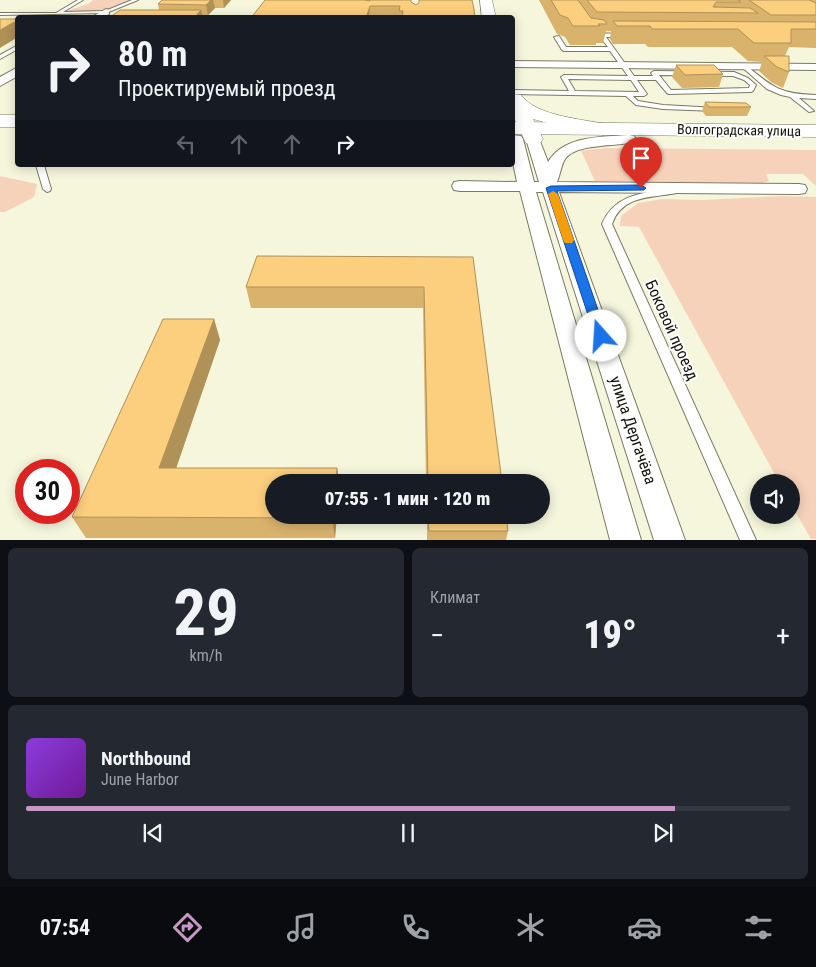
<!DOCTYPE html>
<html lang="ru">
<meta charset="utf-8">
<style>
:root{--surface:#171b24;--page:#242831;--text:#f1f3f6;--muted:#9ea1a6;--line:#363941;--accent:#c898c5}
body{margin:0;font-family:"Roboto Condensed",sans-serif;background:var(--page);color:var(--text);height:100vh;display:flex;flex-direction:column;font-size:19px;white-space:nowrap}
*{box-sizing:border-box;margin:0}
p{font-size:16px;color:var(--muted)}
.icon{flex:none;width:28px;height:28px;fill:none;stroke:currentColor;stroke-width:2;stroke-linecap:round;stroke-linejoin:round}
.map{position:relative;height:540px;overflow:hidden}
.panel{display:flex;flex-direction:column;gap:8px;padding:8px;background:#0d0f14;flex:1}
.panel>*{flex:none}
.guide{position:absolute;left:15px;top:15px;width:500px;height:152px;border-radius:5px;box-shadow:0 2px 12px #0003;background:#171b24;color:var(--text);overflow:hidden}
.fabs{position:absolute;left:750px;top:474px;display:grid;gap:10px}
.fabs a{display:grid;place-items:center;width:50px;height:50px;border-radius:50%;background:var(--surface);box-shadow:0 2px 12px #0003;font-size:25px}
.speed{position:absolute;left:15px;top:459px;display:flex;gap:10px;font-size:25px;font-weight:700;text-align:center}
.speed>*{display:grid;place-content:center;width:65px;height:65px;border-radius:50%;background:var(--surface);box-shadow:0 2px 12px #0003;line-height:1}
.speed .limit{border:8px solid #d22;background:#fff;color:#111}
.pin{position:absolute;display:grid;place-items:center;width:42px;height:42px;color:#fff;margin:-51px -21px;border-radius:50% 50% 50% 0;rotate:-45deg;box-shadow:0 0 5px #0007}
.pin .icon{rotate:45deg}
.me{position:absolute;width:55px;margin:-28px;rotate:341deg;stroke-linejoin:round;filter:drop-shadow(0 0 4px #0008)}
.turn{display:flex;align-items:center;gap:18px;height:105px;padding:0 20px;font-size:22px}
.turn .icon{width:65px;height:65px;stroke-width:2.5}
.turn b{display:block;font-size:35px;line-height:42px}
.lanes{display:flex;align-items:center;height:48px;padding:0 20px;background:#0003;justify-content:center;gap:25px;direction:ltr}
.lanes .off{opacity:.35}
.big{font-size:38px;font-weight:800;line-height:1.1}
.panel .tile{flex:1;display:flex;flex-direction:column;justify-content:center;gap:8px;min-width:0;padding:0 18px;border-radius:8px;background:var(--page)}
.panel .dial{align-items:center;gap:0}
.dial b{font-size:65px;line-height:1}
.song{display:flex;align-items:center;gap:15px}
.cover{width:60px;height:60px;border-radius:8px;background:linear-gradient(135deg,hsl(270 70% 55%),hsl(280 70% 35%))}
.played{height:5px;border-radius:2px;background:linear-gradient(90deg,var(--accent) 85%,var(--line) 85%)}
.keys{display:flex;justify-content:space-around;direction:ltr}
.heat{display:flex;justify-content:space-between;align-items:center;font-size:28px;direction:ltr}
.panel .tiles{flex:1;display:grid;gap:8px;grid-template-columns:1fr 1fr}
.tile:last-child{grid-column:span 2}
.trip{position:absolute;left:265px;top:474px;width:285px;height:50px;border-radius:25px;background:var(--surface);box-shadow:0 2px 12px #0003;font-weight:800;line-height:50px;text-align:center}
.menu{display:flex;height:80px;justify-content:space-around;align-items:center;background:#090b0e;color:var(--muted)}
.menu .icon{width:35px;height:35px}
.menu .on{color:var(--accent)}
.menu b{font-size:22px;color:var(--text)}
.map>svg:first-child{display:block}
.green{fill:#f7d2ba}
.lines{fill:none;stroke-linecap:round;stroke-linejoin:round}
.lane-casing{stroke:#7a7a63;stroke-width:2}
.street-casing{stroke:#7a7a63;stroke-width:2}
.secondary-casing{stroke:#7a7a63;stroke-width:1}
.primary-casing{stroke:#7a7a63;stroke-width:1}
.lane{fill:#fff;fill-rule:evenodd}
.street{fill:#fff;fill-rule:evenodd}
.secondary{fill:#fff;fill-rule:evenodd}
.primary{fill:#fff;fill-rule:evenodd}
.wall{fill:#d9b26c}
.shaded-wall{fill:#b09158}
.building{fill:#fccf7e;stroke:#b09158}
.route{fill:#1a73e8;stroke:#114b97}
.slow{fill:#f59e0b}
.labels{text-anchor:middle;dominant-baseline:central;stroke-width:4;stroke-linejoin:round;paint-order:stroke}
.far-street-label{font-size:14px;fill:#15150c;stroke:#fff}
.street-label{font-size:16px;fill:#15150c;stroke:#fff}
</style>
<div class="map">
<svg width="816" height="540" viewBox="0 0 816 540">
<rect width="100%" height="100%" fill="#f5f6dc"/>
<g class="green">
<path d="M93 0H132L99 12H67C75 6 87 7 93 0Z"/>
<polygon points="604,148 816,150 816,186 803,174 766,174 769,181 762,183 595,181 581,151"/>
<polygon points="0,176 37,184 34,197 5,212 0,212"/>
<polygon points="783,196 816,197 816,539 811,539 791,504 791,482 779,482 639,227 620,226 621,216 638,203 662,199 701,200"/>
</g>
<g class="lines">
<defs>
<g id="lane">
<polygon points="78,0 83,0 63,12 105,11 132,0 138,0 106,13 0,15 0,13 56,13"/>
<polygon points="175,17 243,17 245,18 173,18"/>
<path d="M591 33 626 34 624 37H606L634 76H653L651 73 654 71 734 72 748 78 756 85 753 91 751 92 669 94 667 93 656 80H637L647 94 644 96H633L638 101 663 105 718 108 719 109 716 111 663 109 636 105 626 96 512 94V90L569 91 561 77 564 75 628 76 610 51H564L562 50 554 37 559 36 566 47H608L600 37 589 36ZM659 75 733 76 744 80 750 85 749 88 671 90ZM568 79 631 80 639 92 575 91Z"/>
<polygon points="18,45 18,49 0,59 0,55"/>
<path d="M743 66H747C773 88 781 94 816 95V99L799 98 814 111 809 112 790 97 781 95 767 89 743 68Z"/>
<polygon points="36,165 44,165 51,189 50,191 47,192 43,189"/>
<path d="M674 188 678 191 677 193C651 198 622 195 612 224L756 540H740L602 224C615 193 645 193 674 188Z"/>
</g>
<g id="street">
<polygon points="106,9 109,10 109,14 102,18 90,18"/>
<polygon points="512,61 816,64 816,70 512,67"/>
<polygon points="18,67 18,76 0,86 0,77"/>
<path d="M512 135 521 136 523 139 534 182H539L526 139 528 136H538L548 162C564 135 602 137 629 135L634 136 636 139 634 142C616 147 576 143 565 159 561 166 560 175 557 182L799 184 805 185 807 189 805 193 799 194 559 192 685 540H654L543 192H536L641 540H610L520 191H460L454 190 452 186 454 182 460 181 517 182 512 158Z"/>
</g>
<g id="secondary">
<polygon points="480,0 492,0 496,18 482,18"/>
<path d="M512 94 521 95C537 117 585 119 610 125L613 129 610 133 603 135 558 126 533 119 543 139 540 143 533 145 526 143 512 114Z"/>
</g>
<g id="primary">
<rect x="0" y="115" width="18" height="12"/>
<polygon points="512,122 816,125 816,137 512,134"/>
</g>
</defs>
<use href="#lane" class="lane-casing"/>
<use href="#street" class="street-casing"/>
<use href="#secondary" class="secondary-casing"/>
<use href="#primary" class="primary-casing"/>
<use href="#lane" class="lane"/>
<use href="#street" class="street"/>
<use href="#secondary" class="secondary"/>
<use href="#primary" class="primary"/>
</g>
<g class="wall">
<polygon points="162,0 231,0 224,8 215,8 208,15 202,15 203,18 194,18 159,10 158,4"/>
<polygon points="265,0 412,0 411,0 411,2 416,5 475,18 399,18 399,15 370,15"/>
<polygon points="539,0 816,0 816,48 789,47 785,56 789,72 783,88 771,82 759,71 762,62 748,61 732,47 648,47 645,44 613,44 610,39 611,31 606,31 603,43 596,43 596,45 570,45 565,37 557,34"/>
<polygon points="676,65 723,74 719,87 682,88 672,77"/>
<polygon points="705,102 751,107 747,116 706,116 702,111"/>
<polygon points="473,257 502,482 426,482 423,308 251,308 246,287"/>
<polygon points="214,319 220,340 176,468 337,468 339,482 274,482 337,515 335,538 86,538 72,517"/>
<polygon points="427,515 506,515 508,531 506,540 427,540"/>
</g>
<g class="shaded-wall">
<polygon points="211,0 213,0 215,8 208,15 206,5"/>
<polygon points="223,0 231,0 224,8"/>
<polygon points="370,6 369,18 366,18"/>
<polygon points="201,10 203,18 194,18"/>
<polygon points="18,20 18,37 0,48 0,30"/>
<polygon points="214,319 220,340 169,489 159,468"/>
<polygon points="337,468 339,482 336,482"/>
<polygon points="332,515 337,515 335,538 332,518"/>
</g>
<g class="building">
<polygon points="162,0 211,0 206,5 158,4"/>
<polygon points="265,0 365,0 370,1 370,0 411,0 411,2 416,5 419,3 419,0 472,0 474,9 475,18 402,18 403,11 399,11 400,6 370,6 366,18 251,18"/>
<polygon points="551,0 578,0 591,18 604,20 607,24 598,24 600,26 573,26 568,18 560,15"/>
<polygon points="587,0 738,0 741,2 716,2 713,7 750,8 758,13 597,12"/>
<polygon points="749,0 809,0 816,3 816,15 771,15"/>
<polygon points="120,10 201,10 194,18 109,18"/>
<polygon points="0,19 18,19 18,20 0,30"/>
<polygon points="613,21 816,22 816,29 791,29 791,43 754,43 738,29 652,29 650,26 617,26"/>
<polygon points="764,56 789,56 789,72 777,67"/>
<polygon points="676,65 714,65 723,74 685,75"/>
<polygon points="705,102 746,103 751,107 709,107"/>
<polygon points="257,256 473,257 502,482 428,482 424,287 246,287"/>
<polygon points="163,319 214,319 159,468 337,468 336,482 274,482 274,515 332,515 332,518 72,517"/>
<polygon points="428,515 506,515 508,531 429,531"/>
</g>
<polygon class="route" points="641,185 646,188 644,190 557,191 607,336 606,340 596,340 595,336 546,188 551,186"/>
<polygon class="slow" points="553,191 558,194 574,240 572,243 565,243 563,240 548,194"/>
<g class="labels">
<g class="far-street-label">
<text transform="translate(739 130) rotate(1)">Волгоградская улица</text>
</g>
<g class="street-label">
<text transform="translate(672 330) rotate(66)">Боковой проезд</text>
<text transform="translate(633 430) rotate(71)">улица Дергачёва</text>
</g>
</g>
</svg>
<div class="fabs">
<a><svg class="icon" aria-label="sound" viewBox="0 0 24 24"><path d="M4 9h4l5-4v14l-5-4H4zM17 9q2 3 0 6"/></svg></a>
</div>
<div class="speed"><div class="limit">30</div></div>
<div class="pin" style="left:641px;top:188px;background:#d93025"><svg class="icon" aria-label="arrive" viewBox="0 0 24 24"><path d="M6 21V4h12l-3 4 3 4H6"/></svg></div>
<svg class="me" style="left:601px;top:336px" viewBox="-20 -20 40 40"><circle r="19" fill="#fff"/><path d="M0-13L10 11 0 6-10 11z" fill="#1a73e8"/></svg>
<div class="trip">07:55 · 1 мин · 120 m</div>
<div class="guide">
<div class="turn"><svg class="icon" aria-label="right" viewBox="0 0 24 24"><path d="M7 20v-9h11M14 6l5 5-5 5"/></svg><div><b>80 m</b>Проектируемый проезд</div></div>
<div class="lanes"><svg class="icon off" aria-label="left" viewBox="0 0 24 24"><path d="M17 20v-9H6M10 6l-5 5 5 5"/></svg><svg class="icon off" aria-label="ahead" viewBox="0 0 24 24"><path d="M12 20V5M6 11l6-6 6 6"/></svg><svg class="icon off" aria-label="ahead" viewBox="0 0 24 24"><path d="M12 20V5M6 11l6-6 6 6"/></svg><svg class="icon" aria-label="right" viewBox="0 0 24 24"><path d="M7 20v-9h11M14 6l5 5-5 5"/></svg></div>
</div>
</div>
<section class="panel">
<div class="tiles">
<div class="tile dial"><b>29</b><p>km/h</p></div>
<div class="tile"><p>Климат</p>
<div class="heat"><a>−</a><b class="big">19°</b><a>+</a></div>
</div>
<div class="tile">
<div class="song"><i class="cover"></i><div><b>Northbound</b><p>June Harbor</p></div></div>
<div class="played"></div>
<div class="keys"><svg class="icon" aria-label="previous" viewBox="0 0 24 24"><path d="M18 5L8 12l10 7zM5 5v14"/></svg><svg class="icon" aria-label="pause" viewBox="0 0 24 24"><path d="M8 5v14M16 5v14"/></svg><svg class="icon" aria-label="next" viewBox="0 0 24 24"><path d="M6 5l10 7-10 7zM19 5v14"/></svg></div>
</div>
</div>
</section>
<nav class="menu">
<b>07:54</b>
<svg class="icon on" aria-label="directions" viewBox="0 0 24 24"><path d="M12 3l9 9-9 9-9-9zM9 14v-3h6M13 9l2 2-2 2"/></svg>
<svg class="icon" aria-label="music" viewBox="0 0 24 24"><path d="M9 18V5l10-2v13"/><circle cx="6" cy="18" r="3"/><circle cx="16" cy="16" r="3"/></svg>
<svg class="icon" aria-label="phone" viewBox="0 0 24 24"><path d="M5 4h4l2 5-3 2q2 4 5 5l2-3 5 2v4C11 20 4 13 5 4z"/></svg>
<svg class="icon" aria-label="climate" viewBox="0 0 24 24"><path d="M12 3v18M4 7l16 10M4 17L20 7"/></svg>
<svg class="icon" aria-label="car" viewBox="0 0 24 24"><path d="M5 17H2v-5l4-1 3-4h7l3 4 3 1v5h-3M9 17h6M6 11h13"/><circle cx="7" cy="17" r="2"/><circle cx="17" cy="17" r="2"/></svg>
<svg class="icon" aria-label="filters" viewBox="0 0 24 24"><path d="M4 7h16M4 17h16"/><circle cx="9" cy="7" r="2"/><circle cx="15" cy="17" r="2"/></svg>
</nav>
